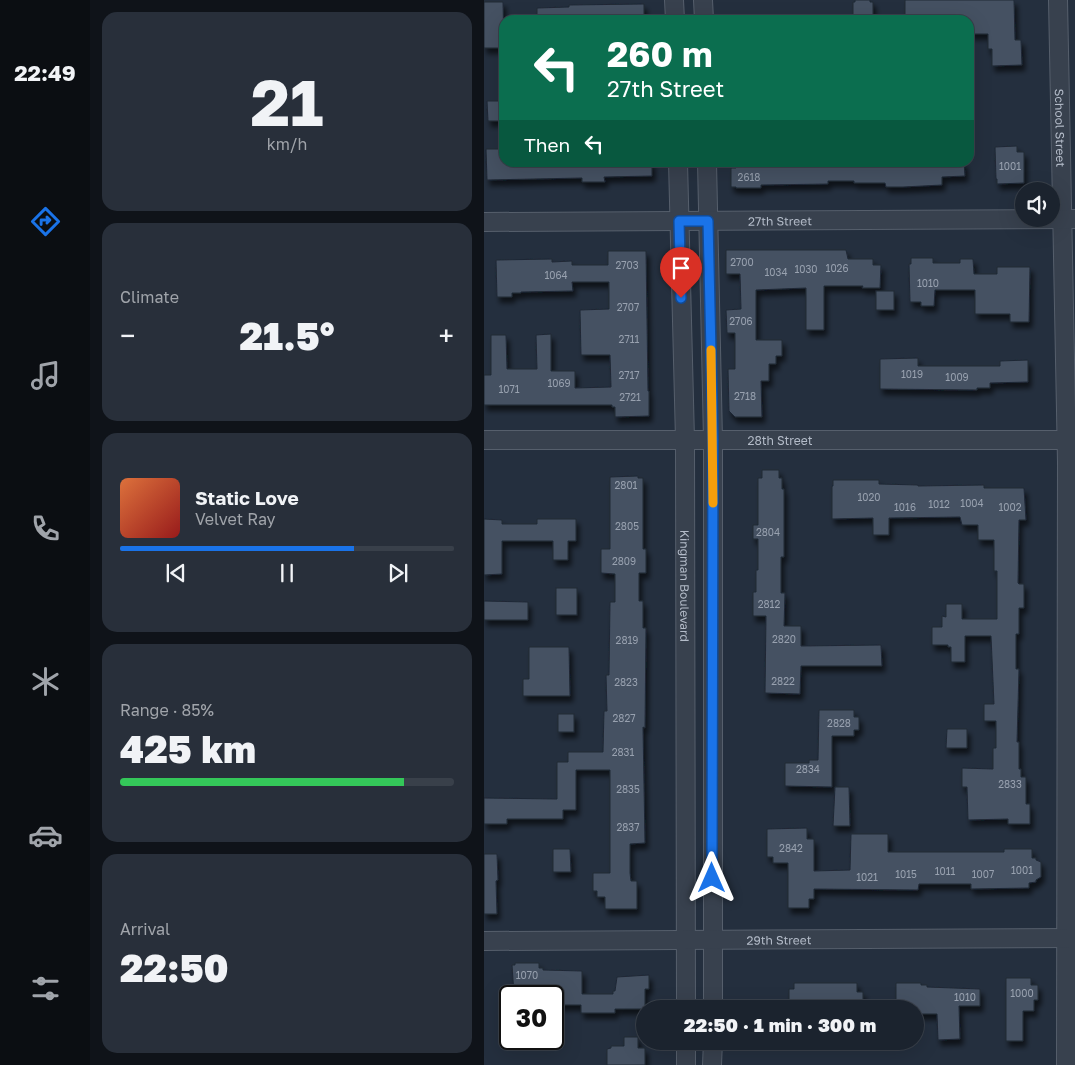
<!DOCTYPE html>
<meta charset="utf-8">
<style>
:root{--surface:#1b232e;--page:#282f3a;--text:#f1f3f6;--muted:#a0a4aa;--line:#39404a;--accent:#1a73e8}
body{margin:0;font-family:"Golos Text",sans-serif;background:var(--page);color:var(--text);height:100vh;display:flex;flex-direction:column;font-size:19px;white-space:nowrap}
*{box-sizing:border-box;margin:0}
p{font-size:16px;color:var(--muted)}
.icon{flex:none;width:28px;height:28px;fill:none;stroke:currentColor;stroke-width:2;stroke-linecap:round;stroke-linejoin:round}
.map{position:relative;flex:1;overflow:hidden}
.details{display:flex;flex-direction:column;gap:12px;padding:12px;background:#0f1319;width:394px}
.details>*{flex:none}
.top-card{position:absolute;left:15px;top:15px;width:475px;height:152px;border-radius:15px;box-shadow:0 5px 20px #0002,0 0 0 1px var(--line);background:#0b6e4f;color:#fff;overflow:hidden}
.tools{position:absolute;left:531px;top:182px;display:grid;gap:10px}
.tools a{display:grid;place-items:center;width:45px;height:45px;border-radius:50%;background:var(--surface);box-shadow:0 5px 20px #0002,0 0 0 1px var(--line);font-size:25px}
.speed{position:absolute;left:15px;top:985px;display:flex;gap:10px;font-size:25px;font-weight:700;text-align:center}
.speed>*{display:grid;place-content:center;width:65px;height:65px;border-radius:50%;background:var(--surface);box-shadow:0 5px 20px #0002,0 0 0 1px var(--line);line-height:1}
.speed .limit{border:2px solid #111;border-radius:8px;background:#fff;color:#111}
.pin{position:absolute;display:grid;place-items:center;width:42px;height:42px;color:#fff;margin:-51px -21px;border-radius:50% 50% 50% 0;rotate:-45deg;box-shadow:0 0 5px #0007}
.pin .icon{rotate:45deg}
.me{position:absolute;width:55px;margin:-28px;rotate:0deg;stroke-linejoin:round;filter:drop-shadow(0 0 4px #0008)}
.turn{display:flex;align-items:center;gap:18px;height:105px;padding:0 25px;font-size:22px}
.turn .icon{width:65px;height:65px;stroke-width:2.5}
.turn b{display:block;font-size:35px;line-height:42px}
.then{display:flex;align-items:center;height:48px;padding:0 25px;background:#0003;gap:10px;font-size:19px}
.big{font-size:38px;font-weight:800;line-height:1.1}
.details .widget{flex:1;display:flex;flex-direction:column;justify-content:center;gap:8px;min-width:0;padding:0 18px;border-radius:15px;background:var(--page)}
.details .dial{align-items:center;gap:0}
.dial b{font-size:65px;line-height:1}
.song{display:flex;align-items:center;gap:15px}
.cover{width:60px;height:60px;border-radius:8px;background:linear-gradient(135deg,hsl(20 70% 55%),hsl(0 70% 35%))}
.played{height:5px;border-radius:2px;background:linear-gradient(90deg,var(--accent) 70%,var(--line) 70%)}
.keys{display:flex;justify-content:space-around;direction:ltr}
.heat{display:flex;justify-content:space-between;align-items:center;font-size:28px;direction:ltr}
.charge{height:8px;border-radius:4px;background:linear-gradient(90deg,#34c759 85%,var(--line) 0)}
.trip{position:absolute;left:152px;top:1000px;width:288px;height:50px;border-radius:25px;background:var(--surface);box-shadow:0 5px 20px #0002,0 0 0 1px var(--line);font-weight:800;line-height:50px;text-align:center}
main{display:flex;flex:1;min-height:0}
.tabs{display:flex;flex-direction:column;width:90px;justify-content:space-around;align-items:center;background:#0b0e12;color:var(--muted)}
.tabs .icon{width:35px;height:35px}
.tabs .current{color:var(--accent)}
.tabs b{font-size:22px;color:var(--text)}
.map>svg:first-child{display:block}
.building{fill:#455162;stroke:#1f2835;filter:url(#shadow)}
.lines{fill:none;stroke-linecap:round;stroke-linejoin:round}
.street-casing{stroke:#565f6c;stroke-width:20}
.street{stroke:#38414e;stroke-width:18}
.route-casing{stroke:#114b97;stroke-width:12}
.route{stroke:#1a73e8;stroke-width:9}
.slow{stroke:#f59e0b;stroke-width:9}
.labels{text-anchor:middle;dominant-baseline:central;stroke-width:5;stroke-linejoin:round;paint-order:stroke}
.number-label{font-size:10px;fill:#98a1af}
.street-label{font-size:12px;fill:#b4bcc9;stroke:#1d2633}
</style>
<main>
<nav class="tabs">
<b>22:49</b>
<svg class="icon current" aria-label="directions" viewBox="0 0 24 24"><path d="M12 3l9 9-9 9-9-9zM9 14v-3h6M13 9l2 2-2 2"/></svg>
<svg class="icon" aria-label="music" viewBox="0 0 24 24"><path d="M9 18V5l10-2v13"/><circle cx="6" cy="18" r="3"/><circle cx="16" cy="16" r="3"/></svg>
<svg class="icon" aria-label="phone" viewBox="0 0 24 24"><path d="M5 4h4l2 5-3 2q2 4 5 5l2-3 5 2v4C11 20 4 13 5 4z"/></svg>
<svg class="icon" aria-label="climate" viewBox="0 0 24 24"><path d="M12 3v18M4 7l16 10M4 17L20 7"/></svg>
<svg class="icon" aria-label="car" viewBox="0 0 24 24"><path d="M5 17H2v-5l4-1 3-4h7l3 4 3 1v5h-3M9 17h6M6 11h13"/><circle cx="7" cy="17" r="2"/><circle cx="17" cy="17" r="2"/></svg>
<svg class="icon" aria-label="filters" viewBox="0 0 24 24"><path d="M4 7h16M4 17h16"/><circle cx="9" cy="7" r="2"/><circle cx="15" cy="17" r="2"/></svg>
</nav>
<section class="details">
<div class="widget dial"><b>21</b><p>km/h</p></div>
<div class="widget"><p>Climate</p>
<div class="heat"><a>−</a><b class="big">21.5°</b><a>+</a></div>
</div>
<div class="widget">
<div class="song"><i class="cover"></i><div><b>Static Love</b><p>Velvet Ray</p></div></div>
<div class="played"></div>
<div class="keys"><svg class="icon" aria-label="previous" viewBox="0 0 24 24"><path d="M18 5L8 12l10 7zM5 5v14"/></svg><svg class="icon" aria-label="pause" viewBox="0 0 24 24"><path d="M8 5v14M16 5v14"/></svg><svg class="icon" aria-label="next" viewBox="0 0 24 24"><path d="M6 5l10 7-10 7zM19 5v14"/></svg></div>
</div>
<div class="widget"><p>Range · 85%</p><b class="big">425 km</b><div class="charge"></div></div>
<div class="widget"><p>Arrival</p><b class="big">22:50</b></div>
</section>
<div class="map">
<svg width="592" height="1065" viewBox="0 0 592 1065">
<defs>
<filter id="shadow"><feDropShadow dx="3" dy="5.5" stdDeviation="2.5" flood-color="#0009"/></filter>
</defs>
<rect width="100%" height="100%" fill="#242f3e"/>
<g class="building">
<polygon points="371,0 386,0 386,2 389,2 389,20 369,20 369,2 371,2"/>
<polygon points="421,0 530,0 531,40 537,40 538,65 508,66 508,49 504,49 504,34 485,34 485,20 421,20"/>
<polygon points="0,2 19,2 20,48 0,48"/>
<polygon points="160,4 160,20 53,20 53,8 85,7 85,5"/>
<polygon points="3,101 20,101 20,121 4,121"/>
<polygon points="533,146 533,152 540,152 540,183 513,184 513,179 512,179 511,147"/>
<polygon points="2,149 20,149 20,162 168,162 168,176 120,177 121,182 98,182 98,178 3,180"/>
<polygon points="324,162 480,162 481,176 458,177 458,185 419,187 402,187 401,183 370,183 370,181 344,181 344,184 277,185 277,188 252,188 252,187 247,187 247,168 252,168 252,166 300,166 299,164"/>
<polygon points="242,250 362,250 364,259 389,259 389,265 397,265 396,288 378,288 379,286 340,286 340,330 322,330 322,288 272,290 272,340 298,340 298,356 292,356 292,364 285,364 285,381 277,381 278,417 251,417 245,411 244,369 251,369 251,333 243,333 242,310 257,309 256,274 242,274"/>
<polygon points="124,251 162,251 164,391 165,391 165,416 131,417 131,407 128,407 128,405 0,405 0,375 7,375 7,335 22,335 23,369 53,369 52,335 67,334 67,371 91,371 91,388 127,387 126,355 97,355 96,310 125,309 125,282 88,282 89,291 37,292 37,293 28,293 28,297 13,297 12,260 68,259 68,262 88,261 88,265 124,265"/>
<polygon points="427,258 449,258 449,263 476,263 476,259 489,259 490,274 513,274 513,267 546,267 545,322 526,322 526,314 491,314 491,290 451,290 450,306 437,306 437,302 426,302 425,264 427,264"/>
<rect x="392" y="291" width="18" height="19"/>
<polygon points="434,358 434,366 516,366 516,361 544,360 544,382 506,383 506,388 493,388 493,390 396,389 396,359"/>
<polygon points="278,470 295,470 295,478 298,478 298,489 300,489 300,557 297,557 297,593 301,593 300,626 317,626 317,646 397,645 398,666 317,666 316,694 281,693 282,616 269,616 269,592 272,592 272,570 274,570 274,539 269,539 269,525 274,525 274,478 278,478"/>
<polygon points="154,476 154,478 159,478 159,549 162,549 162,573 155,573 155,601 159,601 159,628 162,628 161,728 159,727 161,843 146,844 146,873 147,881 153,881 153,909 121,909 121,897 113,897 113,891 109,891 109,873 126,873 126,770 92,770 92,810 79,810 79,819 23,819 23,824 0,824 0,798 73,799 73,762 84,762 84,752 119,752 120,711 123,711 122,675 125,675 126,602 131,602 131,574 117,573 117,549 126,549 126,477"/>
<polygon points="349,480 395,480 395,484 434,485 434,486 500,485 500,488 540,488 542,520 535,520 534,583 535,584 540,584 540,608 535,608 535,634 532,634 532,669 535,669 533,742 535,742 535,769 537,769 537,777 542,777 542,804 546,804 546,824 524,824 524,819 484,820 483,787 478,787 478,768 509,769 509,748 512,748 512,721 500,721 500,704 510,704 507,636 481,636 481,662 467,662 467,647 464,647 464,645 448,645 448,627 458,627 458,616 462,617 462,604 478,604 478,619 513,619 513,571 510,571 510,540 494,540 494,525 478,525 476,517 405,518 405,535 389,535 389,518 348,519 348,486 349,486"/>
<polygon points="0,519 18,520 18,524 53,524 53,519 92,519 92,541 84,541 84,560 69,560 69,541 18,541 18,574 0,575"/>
<rect x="72" y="588" width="21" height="27"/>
<polygon points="0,601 44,602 44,620 0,620"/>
<polygon points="45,647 85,647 86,696 39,696 39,679 45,679"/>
<polygon points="335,710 370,710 370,717 375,717 375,730 370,730 370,736 348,736 348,787 301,786 301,763 325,763 325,760 334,760"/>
<rect x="74" y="714" width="16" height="18"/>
<polygon points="463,729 483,729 483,748 462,748"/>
<polygon points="351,787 365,787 366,826 349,826"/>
<polygon points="323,828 323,839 330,839 330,871 366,870 367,834 404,834 404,852 520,852 520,849 548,849 548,858 552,858 552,860 557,862 557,877 552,880 552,882 545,883 545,888 487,889 487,884 435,884 434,890 330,889 330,899 325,899 325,908 304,908 304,863 289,863 289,857 283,857 283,829"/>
<polygon points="69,849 86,849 87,872 69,872"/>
<polygon points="0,854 13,854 14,880 12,881 13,914 0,914"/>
<polygon points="31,963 55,963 55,968 59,968 59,970 98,971 98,994 129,994 129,991 131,991 133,977 165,975 165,989 161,989 161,1009 131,1009 131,1013 97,1013 97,1005 71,1005 71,994 30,994 28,965 31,965"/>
<polygon points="522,978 547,978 547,985 554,985 554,1000 550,1000 550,1011 539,1011 539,1041 522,1041"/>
<polygon points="310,983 373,983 373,992 379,992 379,1009 305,1009 305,989 310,989"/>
<polygon points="412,983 437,983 437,985 443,985 443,987 496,989 496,1006 475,1006 476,1039 454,1040 453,1014 431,1014 431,1009 419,1009 419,1006 412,1006"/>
<polygon points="140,1037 154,1037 154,1048 161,1048 161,1065 123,1065 123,1049 127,1048 127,1046 140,1046"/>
</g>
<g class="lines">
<defs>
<g id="street">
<polyline points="190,0 191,20"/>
<polyline points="219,0 220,20"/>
<path id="s1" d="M574 0 583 462 582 1065"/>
<path id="s2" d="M194 162 201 440 202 1009"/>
<polyline points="223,162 229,440 229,1009"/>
<path id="s3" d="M0 222 592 219"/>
<path id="s4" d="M0 440H592"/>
<path id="s5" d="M0 941 592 938"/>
<polyline points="202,1041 202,1065"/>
<polyline points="228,1065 229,1041"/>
</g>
</defs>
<use href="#street" class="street-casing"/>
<use href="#street" class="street"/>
</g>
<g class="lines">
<defs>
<polyline id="route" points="197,298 195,221 224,221 229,440 228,878"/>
</defs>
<use href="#route" class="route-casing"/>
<use href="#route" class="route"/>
<polyline class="slow" points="227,350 229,503"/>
</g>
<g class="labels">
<g class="number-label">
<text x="526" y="166">1001</text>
<text x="265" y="177">2618</text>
<text x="258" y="262">2700</text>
<text x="143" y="265">2703</text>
<text x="353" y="268">1026</text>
<text x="322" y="269">1030</text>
<text x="292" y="272">1034</text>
<text x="72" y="275">1064</text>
<text x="444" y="283">1010</text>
<text x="144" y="307">2707</text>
<text x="257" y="321">2706</text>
<text x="145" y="339">2711</text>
<text x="428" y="374">1019</text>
<text x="145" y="375">2717</text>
<text x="473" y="377">1009</text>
<text x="75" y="383">1069</text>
<text x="25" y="389">1071</text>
<text x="261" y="396">2718</text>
<text x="146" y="397">2721</text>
<text x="142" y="485">2801</text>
<text x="385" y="497">1020</text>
<text x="488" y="503">1004</text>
<text x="455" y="504">1012</text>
<text x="421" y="507">1016</text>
<text x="526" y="507">1002</text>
<text x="143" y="526">2805</text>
<text x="284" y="532">2804</text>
<text x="140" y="561">2809</text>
<text x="285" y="604">2812</text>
<text x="300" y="639">2820</text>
<text x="143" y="640">2819</text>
<text x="299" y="681">2822</text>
<text x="142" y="682">2823</text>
<text x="140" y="718">2827</text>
<text x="355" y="723">2828</text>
<text x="139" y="752">2831</text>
<text x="324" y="769">2834</text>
<text x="526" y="784">2833</text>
<text x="144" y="789">2835</text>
<text x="144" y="827">2837</text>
<text x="307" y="848">2842</text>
<text x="538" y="870">1001</text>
<text x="461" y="871">1011</text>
<text x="422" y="874">1015</text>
<text x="499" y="874">1007</text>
<text x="383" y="877">1021</text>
<text x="43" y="975">1070</text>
<text x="538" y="993">1000</text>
<text x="481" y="997">1010</text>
</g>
<g class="street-label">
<text stroke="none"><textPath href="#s1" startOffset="128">School Street</textPath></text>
<text stroke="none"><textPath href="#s3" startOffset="296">27th Street</textPath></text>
<text stroke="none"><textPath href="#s4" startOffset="296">28th Street</textPath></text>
<text stroke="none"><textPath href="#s2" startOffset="424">Kingman Boulevard</textPath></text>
<text stroke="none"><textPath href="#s5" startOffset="295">29th Street</textPath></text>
</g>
</g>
</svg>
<div class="tools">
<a><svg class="icon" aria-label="sound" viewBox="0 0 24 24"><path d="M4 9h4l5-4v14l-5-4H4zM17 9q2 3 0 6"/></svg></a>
</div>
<div class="speed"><div class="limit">30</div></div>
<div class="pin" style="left:197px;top:298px;background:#d93025"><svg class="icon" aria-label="arrive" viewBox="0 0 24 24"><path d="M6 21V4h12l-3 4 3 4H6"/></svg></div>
<svg class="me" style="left:228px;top:878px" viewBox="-20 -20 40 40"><path d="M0-17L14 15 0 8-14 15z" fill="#1a73e8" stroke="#fff" stroke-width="4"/></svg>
<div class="trip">22:50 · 1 min · 300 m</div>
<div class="top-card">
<div class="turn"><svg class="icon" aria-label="left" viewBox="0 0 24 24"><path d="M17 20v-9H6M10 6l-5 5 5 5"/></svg><div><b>260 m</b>27th Street</div></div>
<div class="then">Then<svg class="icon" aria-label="left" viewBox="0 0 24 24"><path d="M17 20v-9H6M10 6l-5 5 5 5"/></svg></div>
</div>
</div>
</main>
